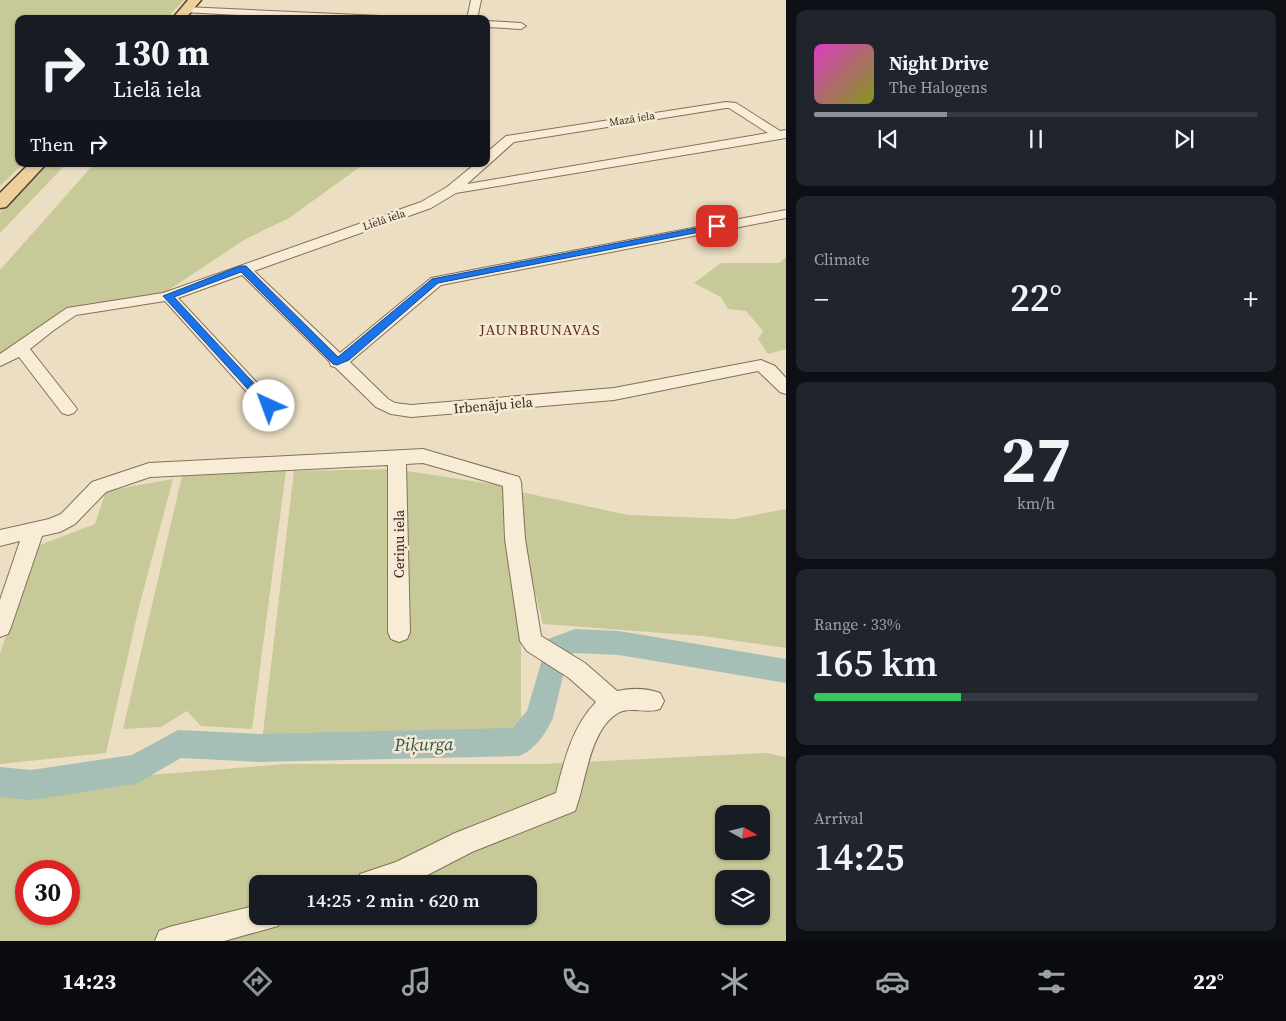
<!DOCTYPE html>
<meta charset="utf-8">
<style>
:root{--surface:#171b24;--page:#20242c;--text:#f1f3f6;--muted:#9ea1a6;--line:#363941;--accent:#8c9099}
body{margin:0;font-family:"Source Serif 4",serif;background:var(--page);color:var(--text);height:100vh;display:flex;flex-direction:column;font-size:19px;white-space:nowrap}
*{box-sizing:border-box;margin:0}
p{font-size:16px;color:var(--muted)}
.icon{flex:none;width:28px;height:28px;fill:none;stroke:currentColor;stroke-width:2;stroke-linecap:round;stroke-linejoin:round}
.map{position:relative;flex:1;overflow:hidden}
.details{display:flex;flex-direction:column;gap:10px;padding:10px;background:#0d0f14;width:500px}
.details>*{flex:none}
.hud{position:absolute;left:15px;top:15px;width:475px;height:152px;border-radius:10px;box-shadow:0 1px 4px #0004;background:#171b24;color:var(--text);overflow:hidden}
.needle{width:32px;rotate:98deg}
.buttons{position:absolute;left:715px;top:805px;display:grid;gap:10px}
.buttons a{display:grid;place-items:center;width:55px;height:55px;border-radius:10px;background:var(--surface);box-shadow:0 1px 4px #0004;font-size:25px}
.speed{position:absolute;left:15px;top:860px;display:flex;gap:10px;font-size:25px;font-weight:700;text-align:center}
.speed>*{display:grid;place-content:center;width:65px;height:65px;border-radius:50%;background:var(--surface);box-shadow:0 1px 4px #0004;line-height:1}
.speed .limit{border:8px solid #d22;background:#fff;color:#111}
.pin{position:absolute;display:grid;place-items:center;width:42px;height:42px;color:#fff;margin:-21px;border-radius:10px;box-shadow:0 2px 8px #0006}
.me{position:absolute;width:55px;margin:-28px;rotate:317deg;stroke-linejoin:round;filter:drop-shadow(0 0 4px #0008)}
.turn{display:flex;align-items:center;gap:18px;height:105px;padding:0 15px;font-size:22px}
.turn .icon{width:65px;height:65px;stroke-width:2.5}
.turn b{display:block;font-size:35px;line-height:42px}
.then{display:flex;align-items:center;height:48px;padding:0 15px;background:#0003;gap:10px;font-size:19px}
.big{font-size:38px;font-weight:600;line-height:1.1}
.details .card{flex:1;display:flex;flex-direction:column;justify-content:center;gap:8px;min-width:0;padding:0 18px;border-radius:10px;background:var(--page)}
.details .dial{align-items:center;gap:0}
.dial b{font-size:65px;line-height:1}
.song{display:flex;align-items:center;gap:15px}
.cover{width:60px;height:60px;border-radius:8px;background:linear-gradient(135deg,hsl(310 70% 55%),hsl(70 70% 35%))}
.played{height:5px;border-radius:2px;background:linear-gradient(90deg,var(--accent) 30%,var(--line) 30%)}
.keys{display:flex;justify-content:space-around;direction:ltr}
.heat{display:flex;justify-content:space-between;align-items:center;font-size:28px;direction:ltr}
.charge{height:8px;border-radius:4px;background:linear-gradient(90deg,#34c759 33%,var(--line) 0)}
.trip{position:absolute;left:249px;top:875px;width:288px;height:50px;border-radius:10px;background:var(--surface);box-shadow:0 1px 4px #0004;font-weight:600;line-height:50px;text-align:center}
.menu{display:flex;height:80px;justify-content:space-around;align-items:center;background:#090b0e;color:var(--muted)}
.menu .icon{width:35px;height:35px}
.menu .on{color:var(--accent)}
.menu b{font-size:22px;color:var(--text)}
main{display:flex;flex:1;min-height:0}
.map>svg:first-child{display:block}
.green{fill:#c7ca98;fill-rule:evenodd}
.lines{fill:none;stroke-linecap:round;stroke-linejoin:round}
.river{fill:#a5bfb6;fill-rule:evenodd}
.minor-casing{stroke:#866f5b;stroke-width:2}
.major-casing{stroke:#543e2f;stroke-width:3}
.minor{fill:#f7ecd6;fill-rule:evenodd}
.major{fill:#eed09c;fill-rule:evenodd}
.route{fill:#1a73e8;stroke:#114b97}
.labels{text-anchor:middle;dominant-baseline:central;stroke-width:5;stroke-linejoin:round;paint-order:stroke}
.far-street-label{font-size:11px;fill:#36291e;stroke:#f4e9d3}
.street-label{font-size:14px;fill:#36291e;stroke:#f4e9d3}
.neighbourhood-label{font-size:15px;letter-spacing:1px;fill:#61291f;stroke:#f4e9d3}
.near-water-label{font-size:18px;font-style:italic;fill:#2e5651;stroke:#f4e9d3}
</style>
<main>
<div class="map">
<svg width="786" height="941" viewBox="0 0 786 941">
<rect width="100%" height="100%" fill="#ecdec3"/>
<g class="green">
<polygon points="0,0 184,0 166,19 19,19 19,164 23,164 0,186"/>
<polygon points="47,164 66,164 0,233 0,212"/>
<polygon points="94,164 364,164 289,218 244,240 164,293 67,307 0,356 0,270"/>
<polygon points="786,257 786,349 768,354 758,339 763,331 746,311 728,309 721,297 694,283 721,263 779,263"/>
<polygon points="394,469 505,486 521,648 521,718 506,733 262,741 294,471"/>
<polygon points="286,471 252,729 201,726 187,711 161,727 123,729 183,472"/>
<polygon points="173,479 139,607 106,753 0,764 0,653 37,546 95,524 106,491"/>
<polygon points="521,492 628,515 734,519 786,509 786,648 703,636 543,624 527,560"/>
<path d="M766 753 786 757V941H0V787L286 764H542ZM724 814H761V851H724ZM26 871H69V914H26ZM724 879H761V916H724ZM258 884H528V916H258Z"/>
</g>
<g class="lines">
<path class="river" d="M575 629 619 631 786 659V683L619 655 575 653 568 655 553 718C546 733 535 750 519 756L259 762 181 758 136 784 31 800 0 797V767L31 770 132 755 178 730 259 734 512 728 527 711 548 639Z"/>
<defs>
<g id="minor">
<polygon points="471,0 481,0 477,19 467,19"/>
<polygon points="186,7 381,16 386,19 313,19 183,12 183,8"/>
<polygon points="486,21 521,23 526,26 521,29 486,27"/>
<path d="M726 102 736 103 780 131 786 130V138L456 193 431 208 254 271 340 353 431 278 786 210V218L441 285 350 362 388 399 395 403 411 405 614 388 761 360 775 366 786 378V394L780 392 758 371 614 400 411 417 391 414 376 407 335 367 331 366 329 361 242 275 178 298 275 402 278 406 275 410 269 412 263 410 165 301 76 315 54 330 30 349 74 405 77 409 74 413 68 415 62 413 19 357 0 366V354L67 308 163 293 421 202 447 187 475 164H486V153L506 136ZM726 108H729L768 133 467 184 514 142Z"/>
<path d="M423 449 519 477 521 482 525 539 541 636 585 663 617 691C631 688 647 688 660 693L664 701 660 709C647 714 630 706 618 713 589 730 586 783 575 811L472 852 410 884H357L360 874 396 862 455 833 556 793C564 761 572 727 596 702L569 678 527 651 520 641 505 539 503 486 423 463 406 464 410 632 407 639 399 642 391 639 388 632V465L150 477 106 492 75 524 60 532 42 536 11 627 8 634 0 637V600L20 541 0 546V530L49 519 61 514 92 482 149 463Z"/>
<polygon points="258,905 258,916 282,916 278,926 224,941 155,941 159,931 169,927"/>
</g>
<g id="major">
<polygon points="188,0 201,0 185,19 172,19"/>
<polygon points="29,164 46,164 6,207 0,208 0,193"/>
</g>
</defs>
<use href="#minor" class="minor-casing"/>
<use href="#major" class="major-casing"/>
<use href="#minor" class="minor"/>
<use href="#major" class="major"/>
</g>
<polygon class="route" points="717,224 720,225 720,228 438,283 349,360 337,365 333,364 241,272 174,297 273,404 275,406 269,410 266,409 163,296 240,266 246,266 338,357 432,279"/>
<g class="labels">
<g class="far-street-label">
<text transform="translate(632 119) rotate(-9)">Mazā iela</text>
<text transform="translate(384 220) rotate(-19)">Lielā iela</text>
</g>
<g class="street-label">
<text transform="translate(493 405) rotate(-5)">Irbenāju iela</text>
<text transform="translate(399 544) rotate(-90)">Ceriņu iela</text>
</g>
<g class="neighbourhood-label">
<text x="540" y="329">JAUNBRUNAVAS</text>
</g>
<g class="near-water-label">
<text transform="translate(424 744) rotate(-1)">Piķurga</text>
</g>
</g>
</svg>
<div class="buttons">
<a><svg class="needle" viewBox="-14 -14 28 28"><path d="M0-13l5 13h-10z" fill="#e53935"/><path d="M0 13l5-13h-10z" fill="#9ea1a6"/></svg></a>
<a><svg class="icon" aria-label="layers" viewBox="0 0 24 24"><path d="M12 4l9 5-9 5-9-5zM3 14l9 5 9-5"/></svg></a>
</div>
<div class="speed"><div class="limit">30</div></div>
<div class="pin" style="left:717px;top:226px;background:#d93025"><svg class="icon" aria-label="arrive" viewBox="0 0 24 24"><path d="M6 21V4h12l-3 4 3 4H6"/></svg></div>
<svg class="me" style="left:269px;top:406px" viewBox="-20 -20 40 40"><circle r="19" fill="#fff"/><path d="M0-13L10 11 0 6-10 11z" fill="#1a73e8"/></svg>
<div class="trip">14:25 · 2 min · 620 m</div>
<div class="hud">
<div class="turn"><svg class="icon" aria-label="right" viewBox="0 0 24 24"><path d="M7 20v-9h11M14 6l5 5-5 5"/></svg><div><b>130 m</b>Lielā iela</div></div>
<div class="then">Then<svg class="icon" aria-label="right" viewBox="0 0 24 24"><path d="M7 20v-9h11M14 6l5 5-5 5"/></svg></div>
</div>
</div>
<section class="details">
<div class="card">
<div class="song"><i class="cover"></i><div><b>Night Drive</b><p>The Halogens</p></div></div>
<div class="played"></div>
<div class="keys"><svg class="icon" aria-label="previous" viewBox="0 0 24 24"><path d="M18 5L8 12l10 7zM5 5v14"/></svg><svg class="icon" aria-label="pause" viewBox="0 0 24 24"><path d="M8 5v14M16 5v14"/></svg><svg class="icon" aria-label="next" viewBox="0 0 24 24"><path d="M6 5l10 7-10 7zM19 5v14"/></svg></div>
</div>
<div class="card"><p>Climate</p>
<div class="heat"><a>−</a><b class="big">22°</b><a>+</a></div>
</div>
<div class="card dial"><b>27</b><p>km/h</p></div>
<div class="card"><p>Range · 33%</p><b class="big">165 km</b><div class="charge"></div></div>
<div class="card"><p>Arrival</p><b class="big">14:25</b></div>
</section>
</main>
<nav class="menu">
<b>14:23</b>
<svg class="icon on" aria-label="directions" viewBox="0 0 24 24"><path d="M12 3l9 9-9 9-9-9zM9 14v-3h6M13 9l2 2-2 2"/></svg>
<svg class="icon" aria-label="music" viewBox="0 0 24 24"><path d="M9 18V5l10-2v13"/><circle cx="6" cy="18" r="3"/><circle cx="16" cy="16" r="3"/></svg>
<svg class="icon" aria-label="phone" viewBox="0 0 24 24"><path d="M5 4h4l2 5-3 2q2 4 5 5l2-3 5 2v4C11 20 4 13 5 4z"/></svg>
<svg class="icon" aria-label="climate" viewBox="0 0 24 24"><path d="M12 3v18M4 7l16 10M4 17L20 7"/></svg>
<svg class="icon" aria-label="car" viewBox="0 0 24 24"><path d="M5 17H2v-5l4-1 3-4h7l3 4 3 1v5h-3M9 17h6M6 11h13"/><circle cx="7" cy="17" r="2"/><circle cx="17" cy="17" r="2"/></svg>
<svg class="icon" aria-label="filters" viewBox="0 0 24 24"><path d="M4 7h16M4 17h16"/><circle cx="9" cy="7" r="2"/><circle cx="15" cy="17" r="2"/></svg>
<b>22°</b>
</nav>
